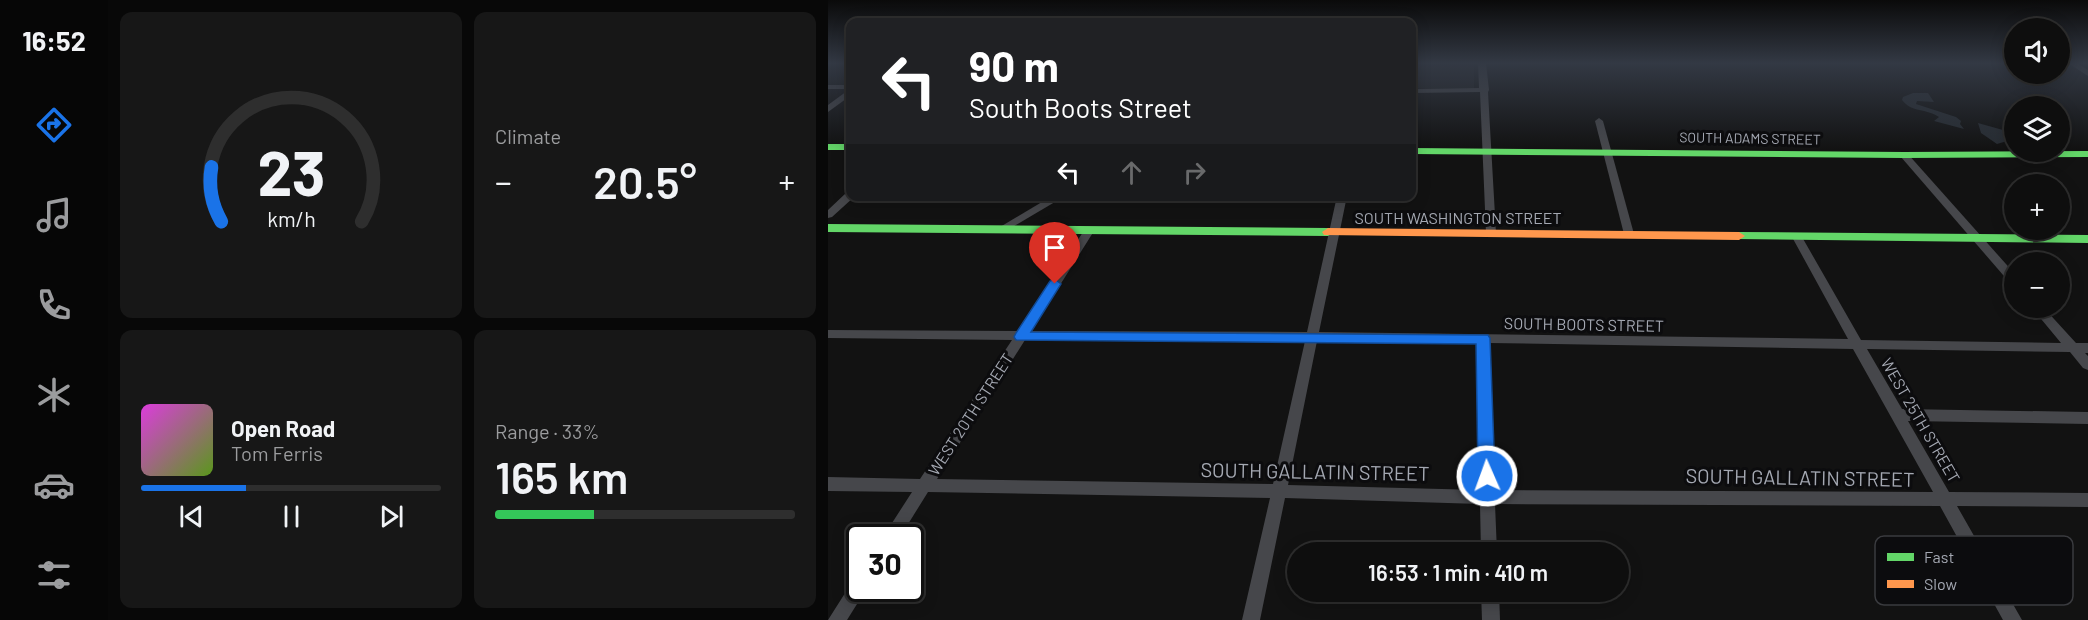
<!DOCTYPE html>
<meta charset="utf-8">
<style>
:root{--surface:#0e0e0e;--page:#171717;--text:#f1f3f6;--muted:#9b9c9e;--line:#2e2e2e;--accent:#1a73e8}
body{margin:0;font-family:Barlow,sans-serif;background:var(--page);color:var(--text);height:100vh;display:flex;flex-direction:column;font-size:22px;white-space:nowrap}
*{box-sizing:border-box;margin:0}
p{font-size:20px;color:var(--muted)}
.icon{flex:none;width:33px;height:33px;fill:none;stroke:currentColor;stroke-width:2;stroke-linecap:round;stroke-linejoin:round}
.map{position:relative;flex:1;overflow:hidden}
.details{display:flex;flex-direction:column;gap:12px;padding:12px;background:#080808;width:720px}
.details>*{flex:none}
.hud{position:absolute;left:18px;top:18px;width:570px;height:183px;border-radius:12px;box-shadow:0 3px 15px #0003,0 0 0 2px var(--line);background:#202124;color:#fff;overflow:hidden}
.controls{position:absolute;left:1176px;top:18px;display:grid;gap:12px}
.controls a{display:grid;place-items:center;width:66px;height:66px;border-radius:50%;background:var(--surface);box-shadow:0 3px 15px #0003,0 0 0 2px var(--line);font-size:30px}
.speed{position:absolute;left:18px;top:524px;display:flex;gap:12px;font-size:30px;font-weight:700;text-align:center}
.speed>*{display:grid;place-content:center;width:78px;height:78px;border-radius:50%;background:var(--surface);box-shadow:0 3px 15px #0003,0 0 0 2px var(--line);line-height:1}
.speed .limit{border:3px solid #111;border-radius:9px;background:#fff;color:#111}
.pin{position:absolute;display:grid;place-items:center;width:51px;height:51px;color:#fff;margin:-62px -26px;border-radius:50% 50% 50% 0;rotate:-45deg;box-shadow:0 0 6px #0007}
.pin .icon{rotate:45deg}
.me{position:absolute;width:66px;margin:-33px;rotate:358deg;stroke-linejoin:round;filter:drop-shadow(0 0 4px #0008)}
.turn{display:flex;align-items:center;gap:21px;height:126px;padding:0 24px;font-size:27px}
.turn .icon{width:78px;height:78px;stroke-width:2.5}
.turn b{display:block;font-size:42px;line-height:51px}
.lanes{display:flex;align-items:center;height:57px;padding:0 24px;background:#0003;justify-content:center;gap:30px;direction:ltr}
.lanes .off{opacity:.35}
.big{font-size:45px;font-weight:600;line-height:1.1}
.details .widget{flex:1;display:flex;flex-direction:column;justify-content:center;gap:9px;min-width:0;padding:0 21px;border-radius:12px;background:var(--page)}
.details .dial{align-items:center;gap:0}
.dial svg{height:156px;overflow:visible;fill:none;stroke:var(--line);stroke-width:7;stroke-linecap:round;text-anchor:middle}
.dial text{fill:var(--text);stroke:none}
.song{display:flex;align-items:center;gap:18px}
.cover{width:72px;height:72px;border-radius:9px;background:linear-gradient(135deg,hsl(300 70% 55%),hsl(90 70% 35%))}
.played{height:6px;border-radius:3px;background:linear-gradient(90deg,var(--accent) 35%,var(--line) 35%)}
.keys{display:flex;justify-content:space-around;direction:ltr}
.heat{display:flex;justify-content:space-between;align-items:center;font-size:33px;direction:ltr}
.charge{height:9px;border-radius:4px;background:linear-gradient(90deg,#34c759 33%,var(--line) 0)}
.details .tiles{flex:1;display:grid;gap:12px;grid-template-columns:repeat(2,1fr)}
.trip{position:absolute;left:459px;top:542px;width:342px;height:60px;border-radius:30px;background:var(--surface);box-shadow:0 3px 15px #0003,0 0 0 2px var(--line);font-weight:600;line-height:60px;text-align:center}
main{display:flex;flex:1;min-height:0}
.tabs{display:flex;flex-direction:column;width:108px;justify-content:space-around;align-items:center;background:#060606;color:var(--muted)}
.tabs .icon{width:42px;height:42px}
.tabs .current{color:var(--accent)}
.tabs b{font-size:27px;color:var(--text)}
.map>svg:first-child{display:block}
.built{fill:#1c1c1e}
.water{fill:#272c32}
.lines{fill:none;stroke-linecap:round;stroke-linejoin:round}
.street{fill:#46474b;fill-rule:evenodd}
.fast{fill:#63d668;fill-rule:evenodd}
.slow{fill:#ff974d;fill-rule:evenodd}
.route{fill:#1a73e8;stroke:#114b97;stroke-width:1.5}
.labels{text-anchor:middle;dominant-baseline:central;stroke-width:6;stroke-linejoin:round;paint-order:stroke}
.far-street-label{font-size:14px;fill:#a4a8b2;stroke:#0c0c0e}
.street-label{font-size:16px;fill:#a4a8b2;stroke:#0c0c0e}
.near-street-label{font-size:20px;fill:#a4a8b2;stroke:#0c0c0e}
.key{fill:#0c0c0e;stroke:#3a3b3f;stroke-width:1.5}
.key-label{font-size:16px;fill:#a4a8b2}
</style>
<main>
<nav class="tabs">
<b>16:52</b>
<svg class="icon current" aria-label="directions" viewBox="0 0 24 24"><path d="M12 3l9 9-9 9-9-9zM9 14v-3h6M13 9l2 2-2 2"/></svg>
<svg class="icon" aria-label="music" viewBox="0 0 24 24"><path d="M9 18V5l10-2v13"/><circle cx="6" cy="18" r="3"/><circle cx="16" cy="16" r="3"/></svg>
<svg class="icon" aria-label="phone" viewBox="0 0 24 24"><path d="M5 4h4l2 5-3 2q2 4 5 5l2-3 5 2v4C11 20 4 13 5 4z"/></svg>
<svg class="icon" aria-label="climate" viewBox="0 0 24 24"><path d="M12 3v18M4 7l16 10M4 17L20 7"/></svg>
<svg class="icon" aria-label="car" viewBox="0 0 24 24"><path d="M5 17H2v-5l4-1 3-4h7l3 4 3 1v5h-3M9 17h6M6 11h13"/><circle cx="7" cy="17" r="2"/><circle cx="17" cy="17" r="2"/></svg>
<svg class="icon" aria-label="filters" viewBox="0 0 24 24"><path d="M4 7h16M4 17h16"/><circle cx="9" cy="7" r="2"/><circle cx="15" cy="17" r="2"/></svg>
</nav>
<section class="details">
<div class="tiles">
<div class="widget dial"><svg viewBox="0 0 100 80">
<path d="M14 69A42 42 0 1 1 86 69"/>
<path d="M14 69A42 42 0 0 1 9 41" stroke="#1a73e8"/>
<text x="50" y="56" font-size="32" font-weight="700">23</text>
<text x="50" y="72" font-size="11">km/h</text>
</svg></div>
<div class="widget"><p>Climate</p>
<div class="heat"><a>−</a><b class="big">20.5°</b><a>+</a></div>
</div>
<div class="widget">
<div class="song"><i class="cover"></i><div><b>Open Road</b><p>Tom Ferris</p></div></div>
<div class="played"></div>
<div class="keys"><svg class="icon" aria-label="previous" viewBox="0 0 24 24"><path d="M18 5L8 12l10 7zM5 5v14"/></svg><svg class="icon" aria-label="pause" viewBox="0 0 24 24"><path d="M8 5v14M16 5v14"/></svg><svg class="icon" aria-label="next" viewBox="0 0 24 24"><path d="M6 5l10 7-10 7zM19 5v14"/></svg></div>
</div>
<div class="widget"><p>Range · 33%</p><b class="big">165 km</b><div class="charge"></div></div>
</div>
</section>
<div class="map">
<svg width="1260" height="620" viewBox="0 0 1260 620">
<rect width="100%" height="100%" fill="#121212"/>
<rect class="built" x="584" y="63" width="62" height="25"/>
<g class="water">
<path d="M1100 93 1106 102 1089 101 1088 104 1128 117 1133 121 1132 124 1136 129 1106 121 1111 117C1098 108 1084 113 1074 100L1075 97 1085 93Z"/>
<polygon points="1150,123 1175,130 1186,130 1186,139 1169,144 1153,133"/>
</g>
<g class="lines">
<g class="street">
<polygon points="650,63 658,63 661,90 660,92 668,233 663,236 658,233 652,92 584,93 584,89 651,88"/>
<polygon points="1240,63 1249,63 1260,70 1260,76"/>
<rect x="0" y="85" width="22" height="4"/>
<polygon points="19,91 22,91 22,96 0,112 0,105"/>
<polygon points="771,118 775,121 806,234 805,236 801,237 796,234 767,121"/>
<polygon points="1076,152 1079,153 1186,273 1186,284 1182,283 1073,157 1073,153"/>
<polygon points="22,192 22,196 26,197 4,217 0,218 0,210 18,193"/>
<polygon points="224,196 237,196 176,232 168,232 167,230"/>
<path d="M509 196H519L491 332 1020 339 964 237 969 234 974 237 1033 340 1233 343 1204 308H1216L1248 343H1260V353H1257L1260 356V370L1255 368 1242 352 1039 349 1074 409 1260 412V424L1080 421 1121 492 1260 493V507L1129 506 1194 620H1175L1112 506 667 504 669 552H653L652 504 457 498 432 620H414L442 498 100 492 72 537H55L84 492 0 491V477L92 479 184 340 0 338V330L190 331 257 229 261 228 266 231 203 331 479 332ZM197 340 477 341 445 484 109 479ZM489 341 649 342 652 490 460 485ZM661 343 1025 349 1105 492 667 490Z"/>
<polygon points="32,577 32,588 39,588 19,620 0,620 26,579"/>
<polygon points="653,591 671,591 672,620 654,620"/>
</g>
<g class="fast">
<rect x="0" y="144" width="22" height="6"/>
<polygon points="584,148 1076,152 1260,151 1260,157 1076,158 584,154"/>
<polygon points="0,224 500,228 506,232 500,236 0,232"/>
<polygon points="911,232 1260,235 1260,243 907,239 905,236"/>
</g>
<polygon class="slow" points="500,228 911,232 917,236 911,240 496,235 494,232"/>
</g>
<linearGradient id="sky" x2="0" y2="1"><stop stop-color="#0a0a0a"/><stop offset="0.42" stop-color="#333944"/><stop offset="1" stop-color="#333944" stop-opacity="0"/></linearGradient>
<rect width="1260" height="150" fill="url(#sky)"/>
<polygon class="route" points="227,279 233,284 203,332 660,335 662,338 667,476 665,481 659,483 653,481 650,476 648,344 188,340 186,337 188,333 222,281"/>
<g class="labels">
<g class="far-street-label">
<text transform="translate(922 138) rotate(1)">SOUTH ADAMS STREET</text>
</g>
<g class="street-label">
<text x="630" y="217">SOUTH WASHINGTON STREET</text>
<text transform="translate(756 324) rotate(1)">SOUTH BOOTS STREET</text>
<text transform="translate(142 414) rotate(-57)">WEST 20TH STREET</text>
<text transform="translate(1093 420) rotate(60)">WEST 25TH STREET</text>
</g>
<g class="near-street-label">
<text transform="translate(487 471) rotate(1)">SOUTH GALLATIN STREET</text>
<text transform="translate(972 477) rotate(1)">SOUTH GALLATIN STREET</text>
</g>
</g>
<rect x="1047" y="536" width="198" height="69" rx="9" class="key"/>
<rect x="1059" y="553" width="27" height="8" fill="#63d668"/>
<rect x="1059" y="580" width="27" height="8" fill="#ff974d"/>
<g class="key-label">
<text x="1096" y="563">Fast</text>
<text x="1096" y="590">Slow</text>
</g>
</svg>
<div class="controls">
<a><svg class="icon" aria-label="sound" viewBox="0 0 24 24"><path d="M4 9h4l5-4v14l-5-4H4zM17 9q2 3 0 6"/></svg></a>
<a><svg class="icon" aria-label="layers" viewBox="0 0 24 24"><path d="M12 4l9 5-9 5-9-5zM3 14l9 5 9-5"/></svg></a>
<a>+</a>
<a>−</a>
</div>
<div class="speed"><div class="limit">30</div></div>
<div class="pin" style="left:227px;top:284px;background:#d93025"><svg class="icon" aria-label="arrive" viewBox="0 0 24 24"><path d="M6 21V4h12l-3 4 3 4H6"/></svg></div>
<svg class="me" style="left:659px;top:476px" viewBox="-20 -20 40 40"><circle r="17" fill="#1a73e8" stroke="#fff" stroke-width="3"/><path d="M0-11L8 9 0 5-8 9z" fill="#fff"/></svg>
<div class="trip">16:53 · 1 min · 410 m</div>
<div class="hud">
<div class="turn"><svg class="icon" aria-label="left" viewBox="0 0 24 24"><path d="M17 20v-9H6M10 6l-5 5 5 5"/></svg><div><b>90 m</b>South Boots Street</div></div>
<div class="lanes"><svg class="icon" aria-label="left" viewBox="0 0 24 24"><path d="M17 20v-9H6M10 6l-5 5 5 5"/></svg><svg class="icon off" aria-label="ahead" viewBox="0 0 24 24"><path d="M12 20V5M6 11l6-6 6 6"/></svg><svg class="icon off" aria-label="right" viewBox="0 0 24 24"><path d="M7 20v-9h11M14 6l5 5-5 5"/></svg></div>
</div>
</div>
</main>
